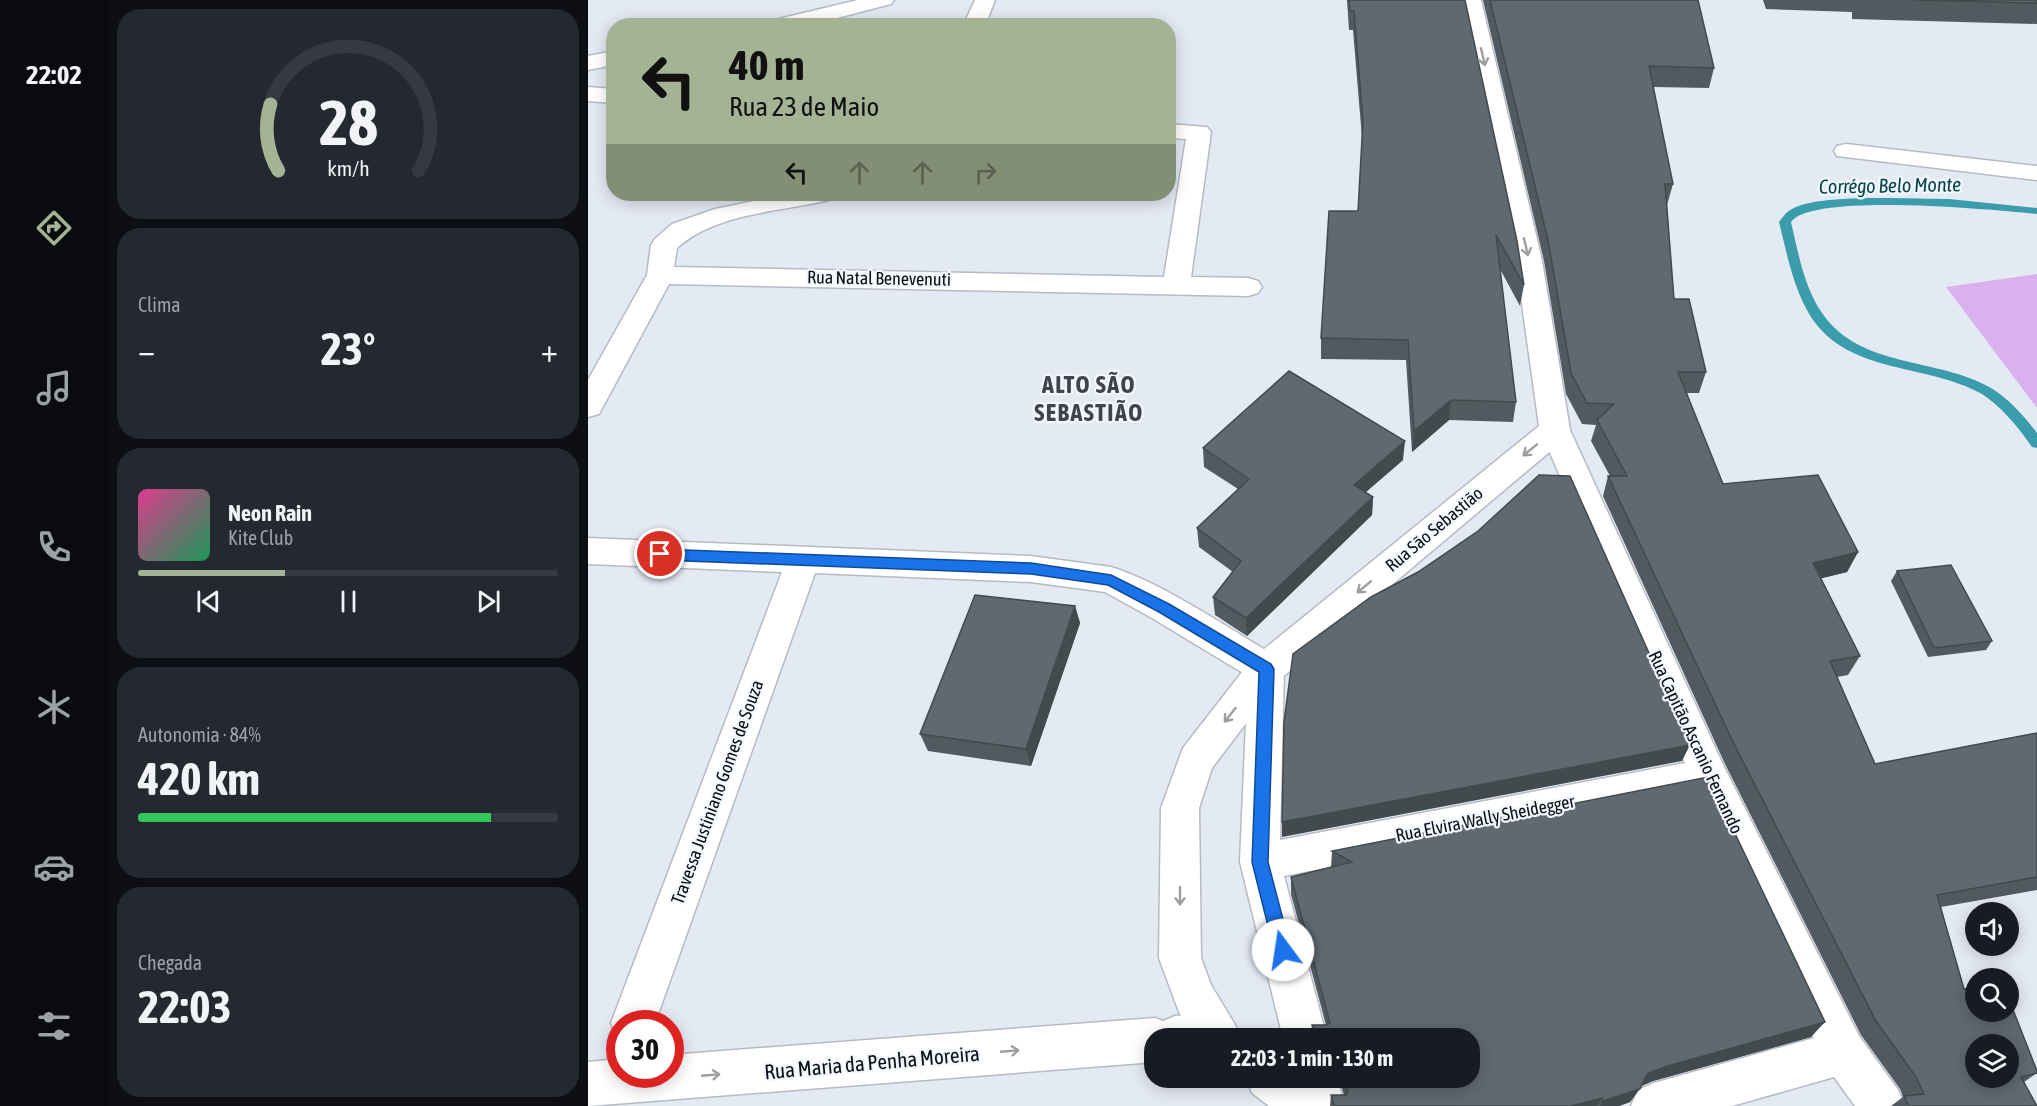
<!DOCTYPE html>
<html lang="pt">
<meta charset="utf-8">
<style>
:root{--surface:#171b24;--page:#242831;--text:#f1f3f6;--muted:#9ea1a6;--line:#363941;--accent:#a4b393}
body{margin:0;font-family:"Asap Condensed",sans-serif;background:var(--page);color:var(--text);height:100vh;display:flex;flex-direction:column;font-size:22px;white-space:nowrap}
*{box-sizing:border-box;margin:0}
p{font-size:20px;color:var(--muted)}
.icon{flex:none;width:33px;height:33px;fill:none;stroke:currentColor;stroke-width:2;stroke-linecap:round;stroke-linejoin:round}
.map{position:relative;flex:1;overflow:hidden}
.panel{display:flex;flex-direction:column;gap:9px;padding:9px;background:#0d0f14;width:480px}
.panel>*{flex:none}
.top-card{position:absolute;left:18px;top:18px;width:570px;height:183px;border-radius:24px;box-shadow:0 3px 15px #0003;background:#a4b393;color:#111;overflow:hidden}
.fabs{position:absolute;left:1377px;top:902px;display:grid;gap:12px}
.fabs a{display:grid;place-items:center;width:54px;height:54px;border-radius:50%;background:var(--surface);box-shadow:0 3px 15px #0003;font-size:30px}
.speed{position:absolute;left:18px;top:1010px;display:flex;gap:12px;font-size:30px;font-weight:700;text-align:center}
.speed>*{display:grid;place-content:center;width:78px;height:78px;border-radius:50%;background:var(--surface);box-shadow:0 3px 15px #0003;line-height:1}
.speed .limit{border:9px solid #d22;background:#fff;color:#111}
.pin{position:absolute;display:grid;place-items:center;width:51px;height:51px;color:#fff;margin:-26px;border:3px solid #fff;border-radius:50%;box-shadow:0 2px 6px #0007}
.me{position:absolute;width:66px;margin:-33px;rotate:346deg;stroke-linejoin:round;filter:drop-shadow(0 0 4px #0008)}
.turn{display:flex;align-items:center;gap:21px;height:126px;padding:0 24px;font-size:27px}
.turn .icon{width:78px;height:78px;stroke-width:2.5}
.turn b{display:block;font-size:42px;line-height:51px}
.lanes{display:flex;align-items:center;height:57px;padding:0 24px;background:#0003;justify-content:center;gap:30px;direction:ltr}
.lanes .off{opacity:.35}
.big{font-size:45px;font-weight:700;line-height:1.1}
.panel .card{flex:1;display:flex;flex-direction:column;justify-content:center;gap:9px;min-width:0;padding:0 21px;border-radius:24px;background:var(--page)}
.panel .dial{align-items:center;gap:0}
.dial svg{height:156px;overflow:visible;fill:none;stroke:var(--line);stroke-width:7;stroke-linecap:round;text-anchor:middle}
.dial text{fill:var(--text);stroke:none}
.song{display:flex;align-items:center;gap:18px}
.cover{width:72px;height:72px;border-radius:9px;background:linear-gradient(135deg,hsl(330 70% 55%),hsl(150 70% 35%))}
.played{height:6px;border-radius:3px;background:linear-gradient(90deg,var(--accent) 35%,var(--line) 35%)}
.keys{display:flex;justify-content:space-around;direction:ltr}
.heat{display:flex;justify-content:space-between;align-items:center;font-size:33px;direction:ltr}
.charge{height:9px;border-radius:4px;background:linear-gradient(90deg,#34c759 84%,var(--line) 0)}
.trip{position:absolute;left:556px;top:1028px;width:336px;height:60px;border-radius:24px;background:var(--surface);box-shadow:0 3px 15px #0003;font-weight:700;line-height:60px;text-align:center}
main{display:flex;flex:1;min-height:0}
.tabs{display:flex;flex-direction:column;width:108px;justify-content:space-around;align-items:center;background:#090b0e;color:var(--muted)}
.tabs .icon{width:42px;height:42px}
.tabs .current{color:var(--accent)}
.tabs b{font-size:27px;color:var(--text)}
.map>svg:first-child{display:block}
.green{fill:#dab0ed}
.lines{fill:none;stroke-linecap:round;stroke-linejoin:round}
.stream{fill:#3b9dab;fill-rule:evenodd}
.minor-casing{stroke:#b5bbc4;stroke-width:3}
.major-casing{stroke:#b5bbc4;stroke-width:3}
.minor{fill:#fff;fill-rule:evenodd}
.major{fill:#fff;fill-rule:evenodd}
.wall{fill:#525a5f}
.shaded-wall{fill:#424a4e}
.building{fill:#5f696f;stroke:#424a4e;stroke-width:1.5;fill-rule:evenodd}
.oneway{stroke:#9d9e9f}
.route{fill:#1a73e8;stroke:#114b97;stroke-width:1.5}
.labels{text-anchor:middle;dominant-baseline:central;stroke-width:4.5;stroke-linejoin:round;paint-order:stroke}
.street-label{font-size:18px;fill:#0b0d10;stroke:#f2f7ff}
.water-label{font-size:20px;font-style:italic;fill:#06434b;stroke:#f2f7ff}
.near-street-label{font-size:21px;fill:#0b0d10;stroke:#f2f7ff}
.district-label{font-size:24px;font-weight:bold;letter-spacing:1.5px;fill:#3f434b;stroke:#f2f7ff}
</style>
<main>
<nav class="tabs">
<b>22:02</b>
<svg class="icon current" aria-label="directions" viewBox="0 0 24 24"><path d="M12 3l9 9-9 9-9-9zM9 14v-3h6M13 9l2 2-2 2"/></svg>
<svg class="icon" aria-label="music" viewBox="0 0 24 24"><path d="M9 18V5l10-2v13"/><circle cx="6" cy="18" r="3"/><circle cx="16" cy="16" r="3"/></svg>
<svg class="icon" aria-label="phone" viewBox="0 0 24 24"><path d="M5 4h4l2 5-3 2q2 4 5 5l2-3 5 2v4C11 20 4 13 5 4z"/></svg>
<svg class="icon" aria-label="climate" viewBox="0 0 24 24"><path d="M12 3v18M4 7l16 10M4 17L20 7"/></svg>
<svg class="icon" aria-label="car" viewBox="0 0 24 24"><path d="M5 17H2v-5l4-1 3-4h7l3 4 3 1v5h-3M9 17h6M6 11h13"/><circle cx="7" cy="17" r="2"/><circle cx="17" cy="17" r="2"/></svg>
<svg class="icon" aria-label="filters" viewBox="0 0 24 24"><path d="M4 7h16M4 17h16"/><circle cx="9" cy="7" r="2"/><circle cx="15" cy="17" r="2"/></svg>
</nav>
<section class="panel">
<div class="card dial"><svg viewBox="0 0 100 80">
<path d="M14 69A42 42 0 1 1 86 69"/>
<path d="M14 69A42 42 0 0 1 10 35" stroke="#a4b393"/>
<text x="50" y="56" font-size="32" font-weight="700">28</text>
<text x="50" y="72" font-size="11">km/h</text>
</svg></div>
<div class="card"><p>Clima</p>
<div class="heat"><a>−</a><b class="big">23°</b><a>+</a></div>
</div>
<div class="card">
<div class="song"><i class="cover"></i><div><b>Neon Rain</b><p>Kite Club</p></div></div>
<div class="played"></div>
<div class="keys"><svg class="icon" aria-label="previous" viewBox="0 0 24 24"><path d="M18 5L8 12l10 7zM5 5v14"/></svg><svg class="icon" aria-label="pause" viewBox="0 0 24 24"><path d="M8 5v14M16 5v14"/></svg><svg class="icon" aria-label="next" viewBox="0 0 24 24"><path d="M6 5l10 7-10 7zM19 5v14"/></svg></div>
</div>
<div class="card"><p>Autonomia · 84%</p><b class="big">420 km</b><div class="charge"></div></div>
<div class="card"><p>Chegada</p><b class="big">22:03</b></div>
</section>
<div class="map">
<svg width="1449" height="1106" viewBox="0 0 1449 1106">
<rect width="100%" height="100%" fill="#e4eaf4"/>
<polygon class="green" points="1449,274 1449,408 1358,287"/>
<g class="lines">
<path class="stream" d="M1361 199 1449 208V214C1409 210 1224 192 1203 222 1210 252 1216 287 1234 313 1272 369 1350 357 1403 388 1421 399 1436 416 1449 433V448L1444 447C1430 427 1414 407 1394 394 1339 363 1261 375 1223 317 1205 288 1199 254 1191 222 1196 215 1200 210 1208 207 1238 194 1325 199 1361 199Z"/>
<defs>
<g id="minor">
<polygon points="387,0 407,0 397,26 375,26"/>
<polygon points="0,87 26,89 26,103 0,101"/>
<path d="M580 124 619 127 623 132 603 277 660 278 670 281 674 287 670 293 660 296 81 284 11 414 0 417V380L59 275 63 245 67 239 84 224 127 209 200 194H248L245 199C194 212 129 212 89 248L86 267 576 277 598 139 580 138Z"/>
<polygon points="1258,144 1449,166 1449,180 1249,156 1246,151 1249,146"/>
<path d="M967 419 978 422 982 430 1135 765 1271 1036 1310 1090 1317 1106H1267L1246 1077 1144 1106H1043L1050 1090 1066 1083 1226 1038 1111 794 696 876 739 1038H695L652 862 660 676 564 618 517 592 443 582 227 573 67 1023H32V1039L30 1038 23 1023 194 572 0 564V538L443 556 523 567C577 584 641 629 691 658L696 669 692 840 1097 763 952 430 956 422Z"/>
<polygon points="627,1013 642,1020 649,1035 648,1038 567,1038 567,1062 0,1106 0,1062 32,1059 32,1074 82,1074 82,1055 567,1018 575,1021 587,1016"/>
<polygon points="705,1077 749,1077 757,1106 711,1106"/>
</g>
<g id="major">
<polygon points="270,0 306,0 303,4 218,26 180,26 182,21"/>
<polygon points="873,0 893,0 954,261 982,430 978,438 691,680 624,768 611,808 613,958 623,985 646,1023 653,1038 606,1038 591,1012 571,958 573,808 595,748 665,658 951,426 928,261"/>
<polygon points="26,51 26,65 0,70 0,56"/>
<polygon points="658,1077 715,1077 732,1090 739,1106 681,1106 664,1093"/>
</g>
</defs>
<use href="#minor" class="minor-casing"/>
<use href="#major" class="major-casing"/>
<use href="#minor" class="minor"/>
<use href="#major" class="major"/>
</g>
<g class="wall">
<polygon points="759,0 877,0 936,285 932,306 912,269 928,402 925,422 861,420 824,452 818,360 733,359 733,338 770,211 774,138 765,30 761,30"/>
<polygon points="895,0 1110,0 1126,68 1121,88 1065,87 1085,184 1079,205 1086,299 1118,372 1111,393 1098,393 1135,484 1270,552 1259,572 1233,578 1272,656 1260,675 1249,677 1287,764 1449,733 1449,890 1353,907 1376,989 1449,1073 1436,1082 1449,1106 1303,1106 1315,1097 1312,1089 1273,1035 1137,764 1015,496 1020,476 1022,476 1003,441 1008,425 994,424 978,394 956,261"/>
<polygon points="1175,0 1449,0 1449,24 1264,19 1264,12 1178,9"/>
<polygon points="615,448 815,460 778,492 785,497 784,515 659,636 627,615 625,597 645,572 611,547 609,528 650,489 616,467"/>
<polygon points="1309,571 1404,641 1398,650 1340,657 1303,581"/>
<polygon points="487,606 492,623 443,766 340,751 332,734"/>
<polygon points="744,851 1223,1037 1065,1081 1053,1086 1042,1102 1031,1106 742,1106 743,1095 756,1095 751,1077 882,1077 882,1038 724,1038 724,1025 738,1025 703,894 703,877 743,867"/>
</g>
<g class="shaded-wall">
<polygon points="863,400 861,420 824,452 826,431"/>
<polygon points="817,441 815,460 765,503 766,485"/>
<polygon points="785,497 784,515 659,636 658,618"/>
<polygon points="1270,552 1259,572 1215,583 1225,563"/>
<polygon points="487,606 492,623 443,766 438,749"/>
<polygon points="1102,745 1094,761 694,837 694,822"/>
<polygon points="1237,1022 1223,1037 1065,1081 1049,1088 1059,1074 1076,1067"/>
<polygon points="1052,1089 1042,1102 1031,1106 1012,1106 1015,1101"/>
<polygon points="1014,1098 1009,1106 983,1106"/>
</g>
<g class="building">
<polygon points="761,0 877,0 929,241 936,285 908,235 928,402 863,400 826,431 820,340 733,338 741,211 770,211 775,121 766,11 762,11"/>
<path d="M902 0H1110L1126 68 1061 66 1085 184H1077L1086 299H1101L1118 372H1090L1135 484 1230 475 1270 552 1225 563 1272 656 1242 661 1287 764 1449 733V877L1349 895 1376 989 1388 987V1011H1420V997L1449 1071V1073L1433 1077 1449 1106H1321L1316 1096 1336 1094 1328 1077 1288 1021 1147 746 1020 476H1039L1009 420 1026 404 999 403 983 373 960 240ZM1388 1044H1420V1077H1388Z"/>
<polygon points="1326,0 1449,0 1449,3"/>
<polygon points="701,371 817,441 766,485 785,497 658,618 625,597 653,561 609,528 661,479 615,448"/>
<polygon points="951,475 982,476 1102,745 694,822 696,722 705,654 783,597 830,572 890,531"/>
<polygon points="1363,565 1404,641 1346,648 1309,571"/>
<polygon points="387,595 487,606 438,749 332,734"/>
<polygon points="1120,777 1237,1022 1076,1067 1059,1074 1052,1089 1015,1101 1014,1098 983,1106 746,1106 743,1095 758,1095 760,1092 756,1077 882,1077 882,1038 727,1038 724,1025 739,1025 742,1023 703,877 764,862 744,851"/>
</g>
<defs><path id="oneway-shaft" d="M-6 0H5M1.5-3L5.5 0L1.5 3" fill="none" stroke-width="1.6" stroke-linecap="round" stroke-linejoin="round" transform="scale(1.5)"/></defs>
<g class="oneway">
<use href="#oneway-shaft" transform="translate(895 57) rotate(77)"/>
<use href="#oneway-shaft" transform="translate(938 247) rotate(77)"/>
<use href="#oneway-shaft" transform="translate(942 450) rotate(141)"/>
<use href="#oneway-shaft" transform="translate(776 587) rotate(140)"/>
<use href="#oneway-shaft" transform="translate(642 715) rotate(128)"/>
<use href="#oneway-shaft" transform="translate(592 896) rotate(90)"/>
<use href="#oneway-shaft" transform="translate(422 1051) rotate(-5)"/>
<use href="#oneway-shaft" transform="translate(123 1075) rotate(-5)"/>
</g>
<polygon class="route" points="72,549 443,563 523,575 581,604 683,664 686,669 680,862 703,950 701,956 695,958 689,956 686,950 664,862 671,672 571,612 520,585 443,574 72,560 65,554"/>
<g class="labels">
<g class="street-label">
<text transform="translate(291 278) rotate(1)">Rua Natal Benevenuti</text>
<text transform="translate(846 529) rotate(-40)">Rua São Sebastião</text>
<text transform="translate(1108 742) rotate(65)">Rua Capitão Ascanio Fernando</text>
<text transform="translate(129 792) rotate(-70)">Travessa Justiniano Gomes de Souza</text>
<text transform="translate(897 818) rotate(-11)">Rua Elvira Wally Sheidegger</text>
</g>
<g class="water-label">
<text transform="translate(1302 185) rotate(-1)">Corrégo Belo Monte</text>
</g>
<g class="near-street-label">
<text transform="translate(284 1062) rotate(-5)">Rua Maria da Penha Moreira</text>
</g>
<g class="district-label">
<text x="501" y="384">ALTO SÃO<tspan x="501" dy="28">SEBASTIÃO</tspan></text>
</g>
</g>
</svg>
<div class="fabs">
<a><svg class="icon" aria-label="sound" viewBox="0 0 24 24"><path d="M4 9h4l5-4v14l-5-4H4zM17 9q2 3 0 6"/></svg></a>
<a><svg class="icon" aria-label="search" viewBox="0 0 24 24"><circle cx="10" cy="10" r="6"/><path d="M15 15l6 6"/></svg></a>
<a><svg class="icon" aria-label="layers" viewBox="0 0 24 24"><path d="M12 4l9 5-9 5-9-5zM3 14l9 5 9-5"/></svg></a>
</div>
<div class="speed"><div class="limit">30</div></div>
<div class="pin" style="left:72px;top:554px;background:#d93025"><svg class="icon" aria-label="arrive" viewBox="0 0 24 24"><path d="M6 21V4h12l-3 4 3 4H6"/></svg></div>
<svg class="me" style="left:695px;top:950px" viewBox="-20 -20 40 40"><circle r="19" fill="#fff"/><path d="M0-13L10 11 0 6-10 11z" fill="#1a73e8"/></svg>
<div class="trip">22:03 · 1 min · 130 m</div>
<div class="top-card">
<div class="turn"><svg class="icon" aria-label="left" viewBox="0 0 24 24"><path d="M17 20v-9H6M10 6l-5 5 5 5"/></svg><div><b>40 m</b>Rua 23 de Maio</div></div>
<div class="lanes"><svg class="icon" aria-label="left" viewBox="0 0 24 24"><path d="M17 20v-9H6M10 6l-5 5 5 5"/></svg><svg class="icon off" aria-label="ahead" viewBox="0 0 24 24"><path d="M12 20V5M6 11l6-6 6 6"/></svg><svg class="icon off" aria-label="ahead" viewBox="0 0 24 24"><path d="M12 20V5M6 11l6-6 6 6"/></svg><svg class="icon off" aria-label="right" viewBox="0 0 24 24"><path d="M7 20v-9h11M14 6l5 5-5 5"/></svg></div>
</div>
</div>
</main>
